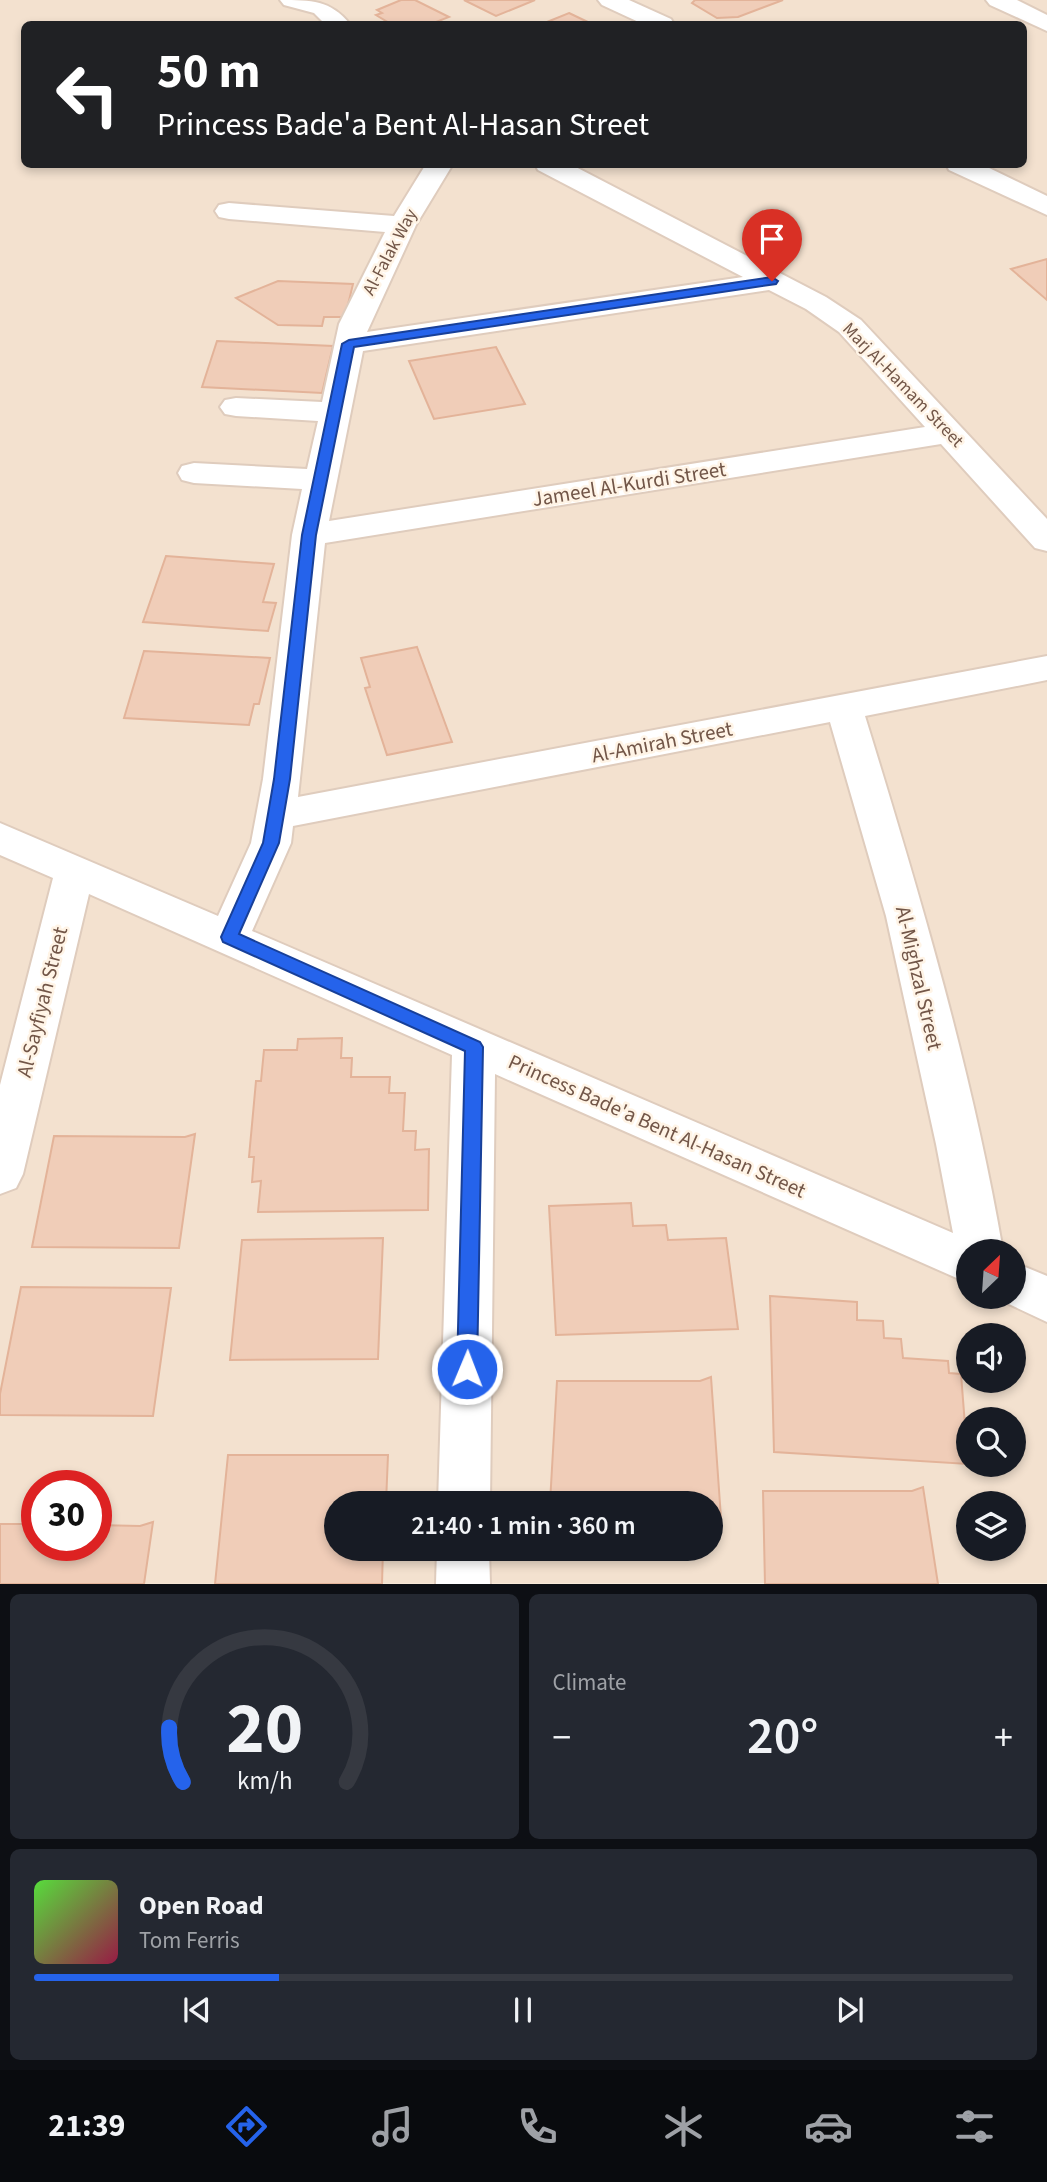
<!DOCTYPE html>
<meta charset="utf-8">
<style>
:root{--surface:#171b24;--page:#242831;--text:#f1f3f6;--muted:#9ea1a6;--line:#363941;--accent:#2563eb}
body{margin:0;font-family:"Source Sans 3",sans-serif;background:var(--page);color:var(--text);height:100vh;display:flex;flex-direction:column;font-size:26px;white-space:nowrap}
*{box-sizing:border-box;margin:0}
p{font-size:23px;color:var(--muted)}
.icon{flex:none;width:38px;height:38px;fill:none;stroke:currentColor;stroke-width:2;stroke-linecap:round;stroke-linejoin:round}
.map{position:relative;height:1584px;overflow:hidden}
.details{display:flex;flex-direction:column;gap:10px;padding:10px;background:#0d0f14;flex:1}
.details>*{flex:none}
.top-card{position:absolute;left:21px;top:21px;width:1006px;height:147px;border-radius:10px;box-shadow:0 4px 10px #0003;background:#202124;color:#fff;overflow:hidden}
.needle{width:46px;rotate:25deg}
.controls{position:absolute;left:956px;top:1239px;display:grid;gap:14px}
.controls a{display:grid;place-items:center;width:70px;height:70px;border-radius:50%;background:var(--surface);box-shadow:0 4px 10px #0003;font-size:35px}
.speed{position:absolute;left:21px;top:1470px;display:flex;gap:14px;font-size:35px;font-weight:700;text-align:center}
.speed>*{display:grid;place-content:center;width:91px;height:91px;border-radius:50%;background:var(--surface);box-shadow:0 4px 10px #0003;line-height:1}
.speed .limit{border:10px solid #d22;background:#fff;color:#111}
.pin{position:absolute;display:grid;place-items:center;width:60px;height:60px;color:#fff;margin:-72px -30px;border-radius:50% 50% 50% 0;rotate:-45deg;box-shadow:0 0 7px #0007}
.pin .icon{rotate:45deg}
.me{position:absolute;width:77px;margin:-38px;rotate:1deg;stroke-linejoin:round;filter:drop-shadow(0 0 5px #0008)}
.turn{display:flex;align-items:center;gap:24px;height:147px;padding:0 21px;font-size:32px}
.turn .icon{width:91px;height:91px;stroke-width:2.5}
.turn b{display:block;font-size:49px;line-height:60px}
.big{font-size:52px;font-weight:600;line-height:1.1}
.details .tile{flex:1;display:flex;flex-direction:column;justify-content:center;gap:10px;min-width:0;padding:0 24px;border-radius:10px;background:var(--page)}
.details .dial{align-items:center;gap:0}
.dial svg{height:182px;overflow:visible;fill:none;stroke:var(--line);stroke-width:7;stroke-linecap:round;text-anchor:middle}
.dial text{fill:var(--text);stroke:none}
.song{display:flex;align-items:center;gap:21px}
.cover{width:84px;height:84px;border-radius:10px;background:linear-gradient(135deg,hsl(110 70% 55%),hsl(340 70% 35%))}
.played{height:7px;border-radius:4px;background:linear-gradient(90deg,var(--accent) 25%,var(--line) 25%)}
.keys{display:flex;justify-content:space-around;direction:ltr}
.heat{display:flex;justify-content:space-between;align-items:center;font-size:38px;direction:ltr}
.details .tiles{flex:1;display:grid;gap:10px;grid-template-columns:1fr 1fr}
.tile:last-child{grid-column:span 2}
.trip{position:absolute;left:324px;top:1491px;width:399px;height:70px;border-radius:35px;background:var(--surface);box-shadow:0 4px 10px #0003;font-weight:600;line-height:70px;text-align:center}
.tab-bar{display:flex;height:112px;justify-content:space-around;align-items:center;background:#090b0e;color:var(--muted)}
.tab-bar .icon{width:49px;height:49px}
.tab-bar .active{color:var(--accent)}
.tab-bar b{font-size:32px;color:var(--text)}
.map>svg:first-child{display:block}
.residential{fill:#f3e1cf;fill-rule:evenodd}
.building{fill:#f0cdb8;stroke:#e3b399;stroke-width:2}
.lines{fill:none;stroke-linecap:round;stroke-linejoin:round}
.minor-casing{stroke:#dfccbd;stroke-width:4}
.minor{fill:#fff;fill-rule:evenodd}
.route{fill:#2563eb;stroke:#184099;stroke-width:2}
.labels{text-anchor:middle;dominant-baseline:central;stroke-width:5;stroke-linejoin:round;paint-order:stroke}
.far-street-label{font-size:18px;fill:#725648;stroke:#fff4e6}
.street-label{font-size:21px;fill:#725648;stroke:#fff4e6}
</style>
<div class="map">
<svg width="1047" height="1584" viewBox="0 0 1047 1584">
<rect width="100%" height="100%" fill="#fcf0e0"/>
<path class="residential" d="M0 0H1047V1583L0 1584ZM24 24H1024V164H24ZM968 1251H1013V1297H968ZM968 1335H1013V1381H968ZM968 1419H1013V1465H968ZM37 1486H96V1545H37ZM336 1503H710V1549H336ZM968 1503H1013V1549H968Z"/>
<g class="building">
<polygon points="401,0 415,0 449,17 431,24 391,24 376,15 382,13 377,10"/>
<polygon points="464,0 535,0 496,16"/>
<polygon points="695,0 783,0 738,17 717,18 692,3"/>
<polygon points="569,13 592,24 542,24"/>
<polygon points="1047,259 1047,300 1011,269"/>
<polygon points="278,281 353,284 345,317 324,317 322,326 278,325 236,298"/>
<polygon points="217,341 333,346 322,393 202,387"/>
<polygon points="496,347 525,404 434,419 409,361"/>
<polygon points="166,556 274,564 263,602 276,603 268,631 143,622"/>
<polygon points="417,647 452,742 387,755 365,688 370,687 361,658"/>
<polygon points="144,651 270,658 259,704 254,704 249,725 124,718"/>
<polygon points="342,1038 341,1058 352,1058 351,1077 390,1077 389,1093 405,1093 403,1131 416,1131 415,1150 429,1149 428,1210 258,1212 261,1181 252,1182 254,1157 249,1157 256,1081 261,1081 264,1050 297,1050 298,1039"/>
<polygon points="195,1134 179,1248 32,1247 54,1136 185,1137"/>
<polygon points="631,1203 633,1226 666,1225 668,1240 726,1238 738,1329 556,1335 549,1206"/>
<polygon points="383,1238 378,1359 230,1360 242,1240"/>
<polygon points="21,1287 171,1288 153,1416 0,1415 0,1394"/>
<polygon points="770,1296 857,1302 857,1320 883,1321 884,1338 901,1339 903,1358 948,1361 949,1373 961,1374 968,1464 774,1452"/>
<polygon points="711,1377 721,1518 710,1518 710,1503 550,1503 557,1381 700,1381"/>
<polygon points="228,1455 388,1455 386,1503 336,1503 336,1549 383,1549 382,1584 215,1584"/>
<polygon points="923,1487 938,1584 765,1584 763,1491 912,1491"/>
<polygon points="153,1522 144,1584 0,1584 0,1524 37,1524 37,1545 96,1545 96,1525 140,1526"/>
</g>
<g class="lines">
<defs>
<g id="minor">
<path d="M280 0C312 0 330 0 350 24H325L314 13 284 5Z"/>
<polygon points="598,0 629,0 671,19 674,24 643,24 602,5"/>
<polygon points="986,0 1017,0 1047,15 1047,31 990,5"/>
<path d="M426 164H453L416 225 367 332 743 277 538 170 535 164H570L826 297 861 320 1047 519V551L1035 548 941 444 325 543 298 797 1047 656V680L865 716C919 892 972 1070 1003 1251H968V1283L495 1074 490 1503H438L452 1055 89 894 23 1174 16 1188 0 1194V1085L53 878 0 855V823L218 916 251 843 263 779 292 535 302 489 194 483 182 480 178 473 182 466 194 463 307 469 318 421 236 416 225 414 220 407 225 400 236 398 322 402 339 324 385 232 229 219 219 217 215 211 219 205 229 203 394 216ZM769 290 806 309 839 332 925 427 329 521 363 351ZM830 722 886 916 936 1144 953 1233 252 931 291 843 293 826Z"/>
<polygon points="946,164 981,164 1047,196 1047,215 949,170"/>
<polygon points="1013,1262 1047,1276 1047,1322 996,1298 1013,1297"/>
<polygon points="437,1549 489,1549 490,1584 436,1584"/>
</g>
</defs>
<use href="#minor" class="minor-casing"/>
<use href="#minor" class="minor"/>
</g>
<polygon class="route" points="772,277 778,281 776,284 354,347 316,535 290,779 279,843 239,934 480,1042 483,1047 477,1369 474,1376 467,1379 460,1376 457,1369 465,1051 223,942 221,937 263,843 274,779 302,535 342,344 349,340"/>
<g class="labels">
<g class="far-street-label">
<text transform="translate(390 252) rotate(-62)">Al-Falak Way</text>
<text transform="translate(903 385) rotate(46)">Marj Al-Hamam Street</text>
</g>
<g class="street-label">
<text transform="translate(629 484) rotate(-9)">Jameel Al-Kurdi Street</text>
<text transform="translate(662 742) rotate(-11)">Al-Amirah Street</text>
<text transform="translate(919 978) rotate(77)">Al-Mighzal Street</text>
<text transform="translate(42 1002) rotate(-76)">Al-Sayfiyah Street</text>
<text transform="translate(657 1126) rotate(24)">Princess Bade'a Bent Al-Hasan Street</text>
</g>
</g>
</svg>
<div class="controls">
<a><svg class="needle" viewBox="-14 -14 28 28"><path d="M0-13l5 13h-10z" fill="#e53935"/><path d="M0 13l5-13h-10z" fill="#9ea1a6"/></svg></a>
<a><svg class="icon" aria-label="sound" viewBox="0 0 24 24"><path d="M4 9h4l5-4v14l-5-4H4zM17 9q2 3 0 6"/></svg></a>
<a><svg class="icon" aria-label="search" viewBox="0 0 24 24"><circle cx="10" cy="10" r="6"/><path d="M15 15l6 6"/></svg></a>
<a><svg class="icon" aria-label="layers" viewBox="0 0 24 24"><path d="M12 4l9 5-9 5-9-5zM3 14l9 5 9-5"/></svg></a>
</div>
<div class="speed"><div class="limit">30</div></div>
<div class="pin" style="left:772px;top:281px;background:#d93025"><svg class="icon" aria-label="arrive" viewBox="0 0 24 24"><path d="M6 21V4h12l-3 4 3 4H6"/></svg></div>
<svg class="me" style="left:467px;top:1369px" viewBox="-20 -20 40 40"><circle r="17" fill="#2563eb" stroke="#fff" stroke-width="3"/><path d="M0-11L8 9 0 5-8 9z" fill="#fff"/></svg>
<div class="trip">21:40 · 1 min · 360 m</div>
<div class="top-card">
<div class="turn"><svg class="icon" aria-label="left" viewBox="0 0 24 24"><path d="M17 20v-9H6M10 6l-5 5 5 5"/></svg><div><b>50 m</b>Princess Bade'a Bent Al-Hasan Street</div></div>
</div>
</div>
<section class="details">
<div class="tiles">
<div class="tile dial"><svg viewBox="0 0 100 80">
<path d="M14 69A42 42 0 1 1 86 69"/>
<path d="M14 69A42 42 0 0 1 8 45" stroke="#2563eb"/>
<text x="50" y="56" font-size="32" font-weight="700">20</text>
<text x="50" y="72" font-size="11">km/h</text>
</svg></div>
<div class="tile"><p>Climate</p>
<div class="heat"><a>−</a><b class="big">20°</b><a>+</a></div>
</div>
<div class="tile">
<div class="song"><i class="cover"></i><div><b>Open Road</b><p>Tom Ferris</p></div></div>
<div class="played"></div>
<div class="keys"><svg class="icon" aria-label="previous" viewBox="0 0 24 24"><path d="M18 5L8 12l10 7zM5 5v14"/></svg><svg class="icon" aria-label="pause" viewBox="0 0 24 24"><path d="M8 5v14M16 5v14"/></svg><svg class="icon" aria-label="next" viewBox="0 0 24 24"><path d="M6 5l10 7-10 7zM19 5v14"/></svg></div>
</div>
</div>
</section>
<nav class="tab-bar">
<b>21:39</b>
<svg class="icon active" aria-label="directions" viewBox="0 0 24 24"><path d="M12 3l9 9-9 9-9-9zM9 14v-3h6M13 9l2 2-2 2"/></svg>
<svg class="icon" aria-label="music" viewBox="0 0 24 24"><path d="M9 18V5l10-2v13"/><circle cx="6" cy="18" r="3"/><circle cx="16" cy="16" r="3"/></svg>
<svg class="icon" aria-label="phone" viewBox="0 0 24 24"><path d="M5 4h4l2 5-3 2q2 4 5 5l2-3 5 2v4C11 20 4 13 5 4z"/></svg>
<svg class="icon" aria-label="climate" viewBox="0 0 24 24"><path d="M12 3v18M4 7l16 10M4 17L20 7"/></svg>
<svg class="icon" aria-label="car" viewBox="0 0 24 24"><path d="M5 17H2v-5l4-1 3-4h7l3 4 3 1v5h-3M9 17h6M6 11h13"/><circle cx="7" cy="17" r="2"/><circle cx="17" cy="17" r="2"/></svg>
<svg class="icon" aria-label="filters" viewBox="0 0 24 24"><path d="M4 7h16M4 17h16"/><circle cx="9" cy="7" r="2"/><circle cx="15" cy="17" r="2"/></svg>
</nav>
